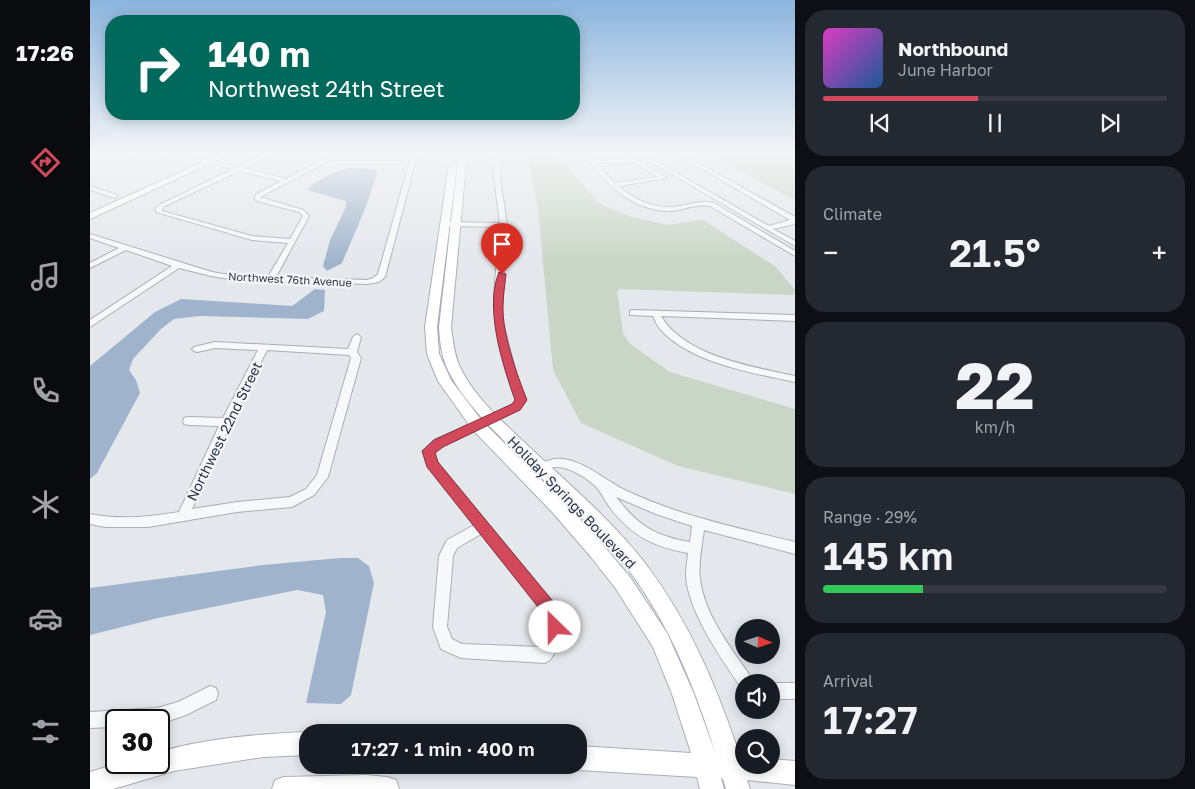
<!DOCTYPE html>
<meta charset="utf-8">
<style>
:root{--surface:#171b24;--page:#242831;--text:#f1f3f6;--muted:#9ea1a6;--line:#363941;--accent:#d1495b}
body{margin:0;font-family:"Golos Text",sans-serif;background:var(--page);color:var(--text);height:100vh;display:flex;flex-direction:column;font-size:19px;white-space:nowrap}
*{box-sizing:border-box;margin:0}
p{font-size:16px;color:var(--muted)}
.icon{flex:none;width:28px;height:28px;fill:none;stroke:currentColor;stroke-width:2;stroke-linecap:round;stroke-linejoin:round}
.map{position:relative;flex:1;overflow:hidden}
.panel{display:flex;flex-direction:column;gap:10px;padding:10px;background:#0d0f14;width:400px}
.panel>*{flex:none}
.hud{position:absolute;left:15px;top:15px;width:475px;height:105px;border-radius:20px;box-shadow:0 2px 12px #0003;background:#00695c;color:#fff;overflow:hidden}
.needle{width:32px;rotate:93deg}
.fabs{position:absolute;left:645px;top:619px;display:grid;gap:10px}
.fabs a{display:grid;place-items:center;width:45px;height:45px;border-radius:50%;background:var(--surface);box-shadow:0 2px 12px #0003;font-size:25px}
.speed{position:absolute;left:15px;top:709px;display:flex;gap:10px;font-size:25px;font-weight:700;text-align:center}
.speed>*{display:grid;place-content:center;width:65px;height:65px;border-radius:50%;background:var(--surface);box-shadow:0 2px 12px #0003;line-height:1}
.speed .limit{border:2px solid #111;border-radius:8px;background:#fff;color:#111}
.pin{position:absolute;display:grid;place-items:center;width:42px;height:42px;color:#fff;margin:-51px -21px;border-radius:50% 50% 50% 0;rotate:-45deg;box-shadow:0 0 5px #0007}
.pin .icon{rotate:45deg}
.me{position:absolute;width:55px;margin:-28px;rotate:337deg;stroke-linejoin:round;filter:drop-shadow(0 0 4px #0008)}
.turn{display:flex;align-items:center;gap:18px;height:105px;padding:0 20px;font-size:22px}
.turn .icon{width:65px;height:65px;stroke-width:2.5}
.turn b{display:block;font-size:35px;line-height:42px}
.big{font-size:38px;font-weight:600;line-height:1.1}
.panel .widget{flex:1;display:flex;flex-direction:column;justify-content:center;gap:8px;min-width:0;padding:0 18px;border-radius:20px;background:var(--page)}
.panel .dial{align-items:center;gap:0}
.dial b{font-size:65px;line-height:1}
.song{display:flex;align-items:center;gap:15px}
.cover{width:60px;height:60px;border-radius:8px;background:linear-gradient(135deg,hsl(310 70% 55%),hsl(210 70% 35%))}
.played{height:5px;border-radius:2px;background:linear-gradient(90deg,var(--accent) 45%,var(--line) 45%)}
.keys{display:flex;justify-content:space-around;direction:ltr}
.heat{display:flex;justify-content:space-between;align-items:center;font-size:28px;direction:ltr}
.charge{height:8px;border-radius:4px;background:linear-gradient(90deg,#34c759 29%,var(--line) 0)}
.trip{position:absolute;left:209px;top:724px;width:288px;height:50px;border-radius:20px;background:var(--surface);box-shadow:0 2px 12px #0003;font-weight:600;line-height:50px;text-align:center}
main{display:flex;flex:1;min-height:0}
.tab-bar{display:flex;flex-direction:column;width:90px;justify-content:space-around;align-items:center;background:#090b0e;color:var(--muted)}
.tab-bar .icon{width:35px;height:35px}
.tab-bar .current{color:var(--accent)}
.tab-bar b{font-size:22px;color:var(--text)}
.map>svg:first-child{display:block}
.green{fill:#c9d6c5}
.water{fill:#9fb4cc}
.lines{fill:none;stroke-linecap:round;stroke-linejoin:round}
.street-casing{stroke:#a9aeb7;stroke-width:2}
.secondary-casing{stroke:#a9aeb7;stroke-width:2}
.street{fill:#f7f8fa;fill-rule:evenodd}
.secondary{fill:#fff;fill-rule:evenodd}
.route{fill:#d1495b;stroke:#882f3b}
.labels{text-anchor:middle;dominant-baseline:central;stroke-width:4.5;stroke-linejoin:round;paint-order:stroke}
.far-street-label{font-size:11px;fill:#2b3445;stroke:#f4f6f9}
.street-label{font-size:14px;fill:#2b3445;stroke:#f4f6f9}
</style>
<main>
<nav class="tab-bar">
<b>17:26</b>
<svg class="icon current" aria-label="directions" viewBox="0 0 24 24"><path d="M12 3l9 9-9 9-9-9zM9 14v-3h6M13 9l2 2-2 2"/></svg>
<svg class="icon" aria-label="music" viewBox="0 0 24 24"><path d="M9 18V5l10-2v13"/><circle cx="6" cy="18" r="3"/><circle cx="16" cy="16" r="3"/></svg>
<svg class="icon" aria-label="phone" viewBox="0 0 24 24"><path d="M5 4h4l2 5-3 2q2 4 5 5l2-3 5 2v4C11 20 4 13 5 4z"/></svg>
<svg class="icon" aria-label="climate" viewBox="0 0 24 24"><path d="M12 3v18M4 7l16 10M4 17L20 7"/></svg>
<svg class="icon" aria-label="car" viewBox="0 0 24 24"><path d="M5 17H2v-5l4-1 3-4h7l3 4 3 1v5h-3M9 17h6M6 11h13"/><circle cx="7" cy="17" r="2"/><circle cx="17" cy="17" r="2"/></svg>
<svg class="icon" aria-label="filters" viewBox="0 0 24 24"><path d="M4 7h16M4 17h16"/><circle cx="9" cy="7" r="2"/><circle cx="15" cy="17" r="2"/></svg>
</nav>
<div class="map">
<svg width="705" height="789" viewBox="0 0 705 789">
<rect width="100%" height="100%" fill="#e4e7ec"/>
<g class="green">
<polygon points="437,152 464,152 510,204 542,217 578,225 608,220 615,221 686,267 705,290 703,295 530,289 527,291 533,333 540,344 580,372 705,409 705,494 588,466 491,423 463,370 448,209"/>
<polygon points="617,152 705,152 705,200 622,156"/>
</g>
<g class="water">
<path d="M258 168 285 169 287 174 275 209 252 263 237 271 233 266 240 240 256 207V201L217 190C228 179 244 172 258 168Z"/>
<polygon points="225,289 235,290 234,311 218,319 110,316 84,319 71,329 43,359 39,370 46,380 50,393 7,473 0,479 0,366 65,312 91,299 202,306"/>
<polygon points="250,558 268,558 279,566 284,583 261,695 251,704 216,703 236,612 233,595 207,590 68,618 0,635 0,588 173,565"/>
</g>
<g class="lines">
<defs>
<g id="street">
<path d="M26 152H35L57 156 88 152C70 163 45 161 26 152Z"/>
<path d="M178 152H185L154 168 196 179 240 156H321L322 152H328L295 277 289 282 277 284 145 280 121 276 89 268 0 327V320L82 266 36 250 0 268V263L29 248 0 238V234L122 272 145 276 178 277 198 243 162 240 66 212V208L71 204 143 169 107 160V158L148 167ZM241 160H320L288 274 283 278 277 280 186 277 219 216 213 210 170 197ZM149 171 191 181 167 194 164 197 167 201 209 212 213 216 200 239 162 236 72 211V209L75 206Z"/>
<path d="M406 152H412L410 177 417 225 412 307 413 323 427 376 436 400 430 409 352 446 345 452 347 463 469 609 474 639 460 660 455 663 371 658 351 649 343 627 349 556 357 540 384 525 338 467 333 451 344 440 422 405 426 400C417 376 407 346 405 321 402 290 408 258 410 227L357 226 354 224 357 222 410 223 404 177ZM391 534 457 617 459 637 452 647 372 644 362 639 357 627 363 556 367 548Z"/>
<path d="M491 152H496L503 160 544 158 577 178 529 186C546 201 567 210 590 206 601 204 612 200 624 203L705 251V256L620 206C606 203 592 211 578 211 539 210 513 180 491 152ZM543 162 568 177 525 183 506 163Z"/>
<polygon points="544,152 550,152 679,226 700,220 583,152 589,152 705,217 705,224 683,229 705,241 705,246"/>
<polygon points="0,186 27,195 28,196 25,198 0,190"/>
<path d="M543 310 705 315V321L571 316C594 356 663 367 705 376V382C663 373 600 363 570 329 567 326 565 320 563 316L540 315V311Z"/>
<path d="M267 334 271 337 267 352 271 358 238 477 224 495 202 507 147 512 58 527H15L0 524V514C30 520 59 517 89 512L129 426 98 425 94 424 93 421 94 418 98 417 133 418 168 350 125 348 107 352 104 351 102 349 104 347 125 342 258 349 263 337ZM177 350 259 355 261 358 227 475 216 489 200 497 147 502 102 509 141 422Z"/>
<path d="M464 459C490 456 515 481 537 491 590 516 648 528 705 542V554L614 530C612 546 608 563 610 579 614 614 641 648 661 677L664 682H654V689L651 687C631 659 598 611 596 576 596 569 597 561 598 553 564 547 542 536 521 509 515 501 510 489 503 484 494 476 477 466 465 467 459 468 453 472 447 470L445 467 447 464ZM526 497 566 514 602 526 600 542C564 536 548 525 526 497Z"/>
<rect x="681" y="683" width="24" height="16"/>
<polygon points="120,686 126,688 128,694 126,700 96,715 69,724 69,720 26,720 26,727 0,728 0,712 67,708 88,702"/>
</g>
<g id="secondary">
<polygon points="135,152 145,152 0,219 0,213"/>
<path d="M369 152H377L361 327C363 341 364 354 370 367 384 397 411 420 434 442 475 481 520 518 555 563 599 621 627 687 650 756H654V765H681V759L705 761V785L657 780 660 789H636L633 779 631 778 634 789H610L607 777 488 770 480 766 488 765V746L601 753 582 694 563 647 526 589 501 557 463 513 382 429 348 381 337 354 335 327 359 165 363 163 367 165 347 327 349 354 361 380 392 421 475 503 513 545 540 577 577 633 604 694 626 755C606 690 581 628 541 573 507 528 463 490 423 450 399 425 372 400 357 368 351 354 350 341 349 327Z"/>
<path d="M218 732H220H218V755L173 757 84 771 23 789H0V772L32 762H69V752C116 738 169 734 218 732Z"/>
<polygon points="276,775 297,777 306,780 309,789 182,789 185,780 194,777"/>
</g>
</defs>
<use href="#street" class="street-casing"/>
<use href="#secondary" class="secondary-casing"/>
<use href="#street" class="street"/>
<use href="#secondary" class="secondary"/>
</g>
<linearGradient id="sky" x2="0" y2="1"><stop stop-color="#8bb4dd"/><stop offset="0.58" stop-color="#f3f4f6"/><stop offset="1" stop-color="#f3f4f6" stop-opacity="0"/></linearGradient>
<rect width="705" height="263" fill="url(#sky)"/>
<path class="route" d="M409 272 416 274C415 285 413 295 413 306 412 333 427 375 437 400L430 410 353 447 345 453 348 462 469 609 473 627 471 633 465 635 459 633 456 617 337 467 332 451 344 440 422 404 425 400C413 366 394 307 409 272Z"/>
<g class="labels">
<g class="far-street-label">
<text transform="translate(200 279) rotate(3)">Northwest 76th Avenue</text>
</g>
<g class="street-label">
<text transform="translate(134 431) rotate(-64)">Northwest 22nd Street</text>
<text transform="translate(482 502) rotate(46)">Holiday Springs Boulevard</text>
</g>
</g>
</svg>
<div class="fabs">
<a><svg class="needle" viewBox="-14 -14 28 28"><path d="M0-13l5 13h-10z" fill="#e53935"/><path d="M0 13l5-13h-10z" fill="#9ea1a6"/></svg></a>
<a><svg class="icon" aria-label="sound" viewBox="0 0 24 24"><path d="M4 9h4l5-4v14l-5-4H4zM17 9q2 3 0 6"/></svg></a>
<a><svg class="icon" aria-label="search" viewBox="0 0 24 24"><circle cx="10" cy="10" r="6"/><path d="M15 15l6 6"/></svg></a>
</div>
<div class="speed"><div class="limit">30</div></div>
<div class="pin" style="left:412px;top:274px;background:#d93025"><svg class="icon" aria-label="arrive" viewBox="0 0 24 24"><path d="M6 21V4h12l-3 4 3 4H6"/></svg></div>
<svg class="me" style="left:465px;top:627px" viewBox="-20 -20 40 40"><circle r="19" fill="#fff"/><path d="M0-13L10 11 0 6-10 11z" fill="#d1495b"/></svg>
<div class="trip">17:27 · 1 min · 400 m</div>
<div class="hud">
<div class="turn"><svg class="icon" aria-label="right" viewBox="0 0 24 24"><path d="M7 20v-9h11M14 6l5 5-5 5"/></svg><div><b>140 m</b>Northwest 24th Street</div></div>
</div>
</div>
<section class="panel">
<div class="widget">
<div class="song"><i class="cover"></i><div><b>Northbound</b><p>June Harbor</p></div></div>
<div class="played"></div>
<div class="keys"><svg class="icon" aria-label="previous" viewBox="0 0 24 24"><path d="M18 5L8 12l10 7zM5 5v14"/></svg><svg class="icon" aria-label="pause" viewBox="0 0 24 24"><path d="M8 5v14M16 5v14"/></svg><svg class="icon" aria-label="next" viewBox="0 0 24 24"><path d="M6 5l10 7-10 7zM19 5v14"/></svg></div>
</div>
<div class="widget"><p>Climate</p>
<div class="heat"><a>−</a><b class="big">21.5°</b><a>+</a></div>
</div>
<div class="widget dial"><b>22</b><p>km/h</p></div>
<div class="widget"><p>Range · 29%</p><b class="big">145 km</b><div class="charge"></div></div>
<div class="widget"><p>Arrival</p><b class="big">17:27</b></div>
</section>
</main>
